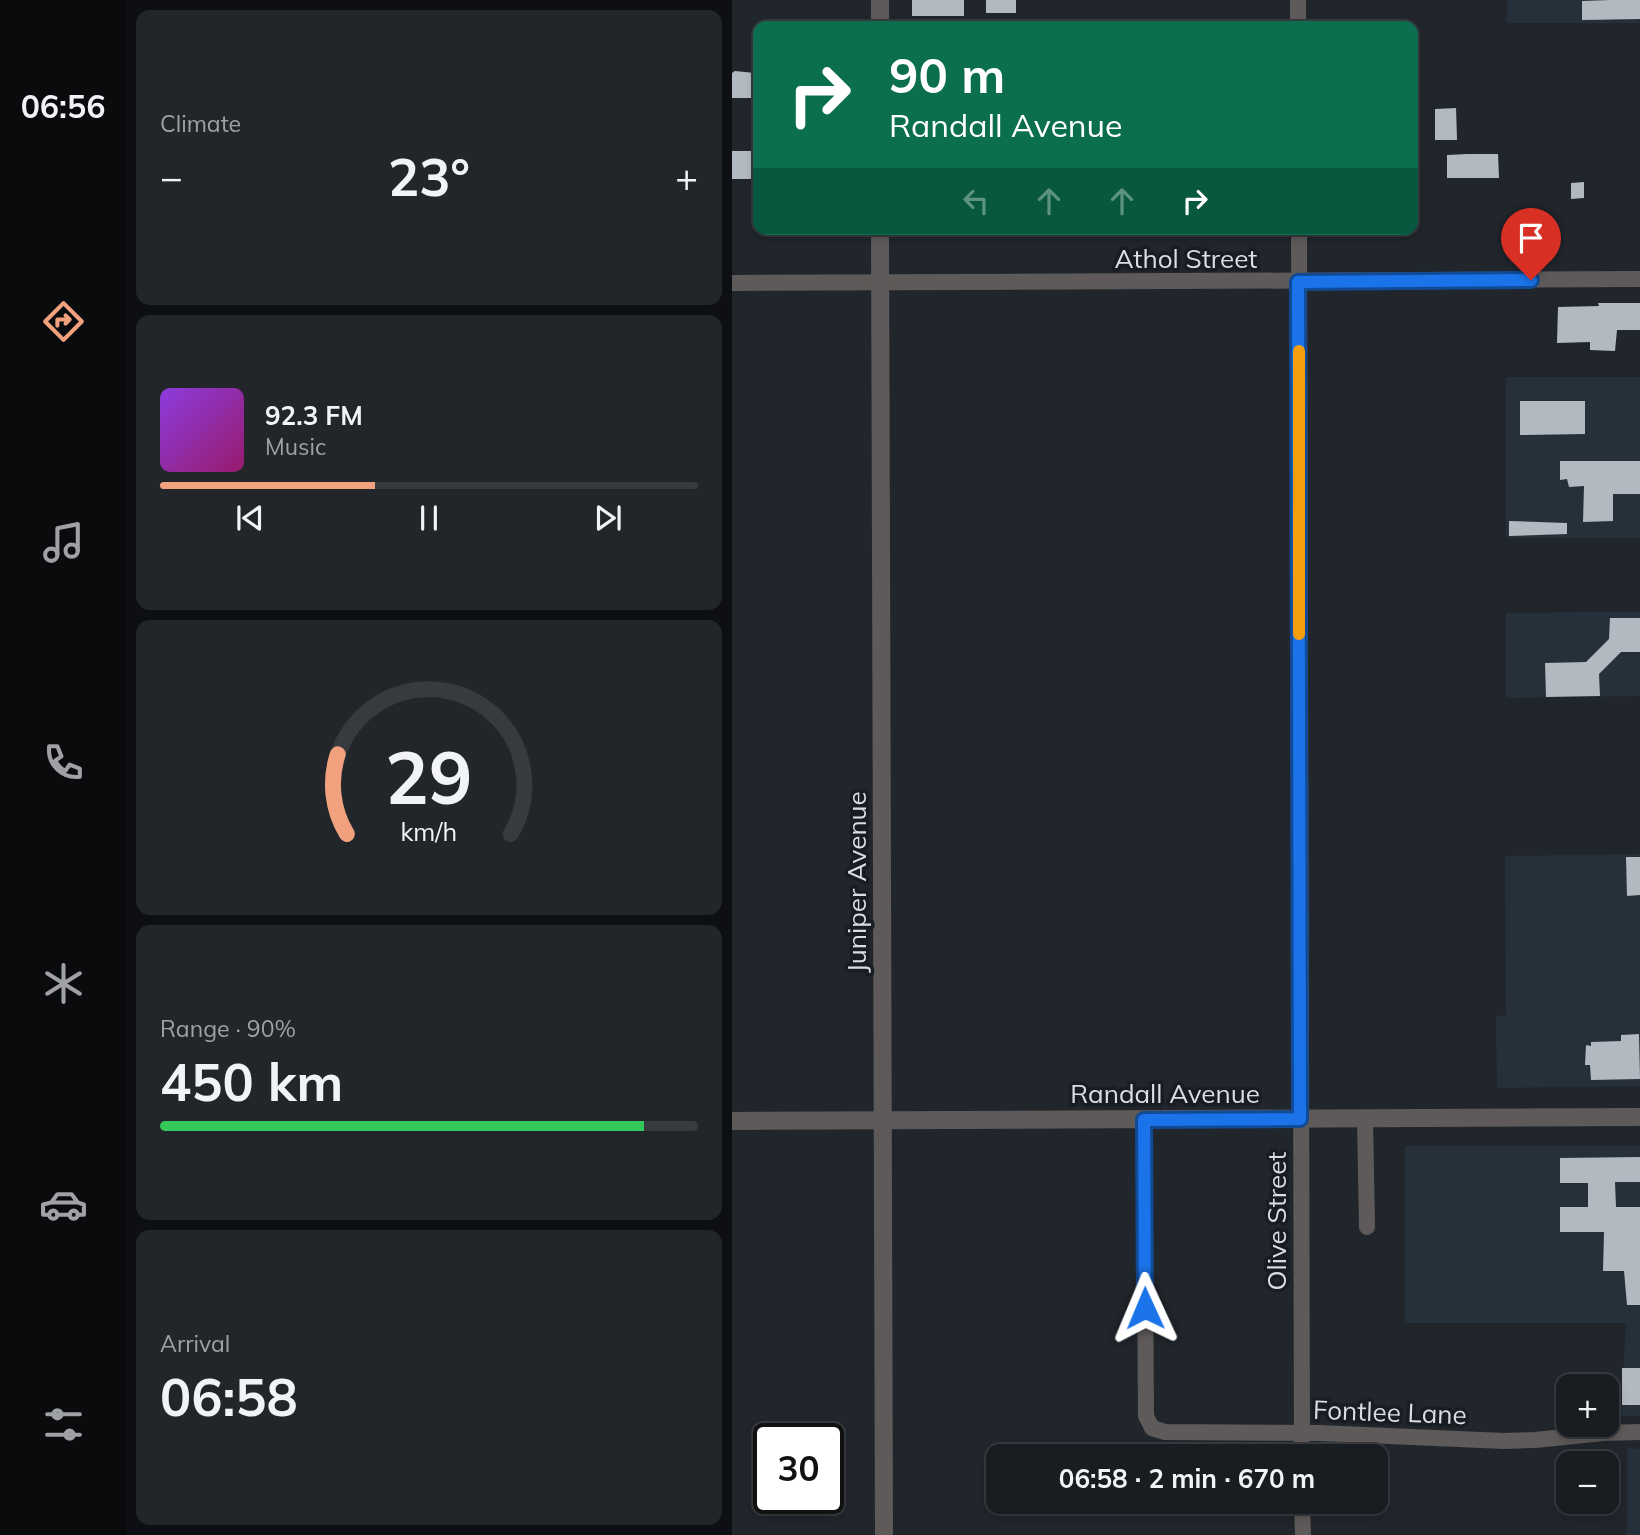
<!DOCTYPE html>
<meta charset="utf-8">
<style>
:root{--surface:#191c21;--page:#22252a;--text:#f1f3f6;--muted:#9fa1a5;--line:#373a3f;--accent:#f1a17d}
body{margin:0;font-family:Mulish,sans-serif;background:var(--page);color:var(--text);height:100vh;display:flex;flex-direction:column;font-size:26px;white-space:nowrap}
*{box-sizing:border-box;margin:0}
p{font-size:23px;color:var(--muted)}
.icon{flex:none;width:38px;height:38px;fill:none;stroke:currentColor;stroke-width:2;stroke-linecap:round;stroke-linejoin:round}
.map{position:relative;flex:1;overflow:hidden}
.details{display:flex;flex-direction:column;gap:10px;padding:10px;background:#0e0f12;width:606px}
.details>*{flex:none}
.top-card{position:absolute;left:21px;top:21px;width:665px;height:214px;border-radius:14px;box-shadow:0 4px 10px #0003,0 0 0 2px var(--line);background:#0b6e4f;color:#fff;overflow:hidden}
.controls{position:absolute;left:824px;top:1374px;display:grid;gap:14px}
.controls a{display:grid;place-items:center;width:63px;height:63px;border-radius:14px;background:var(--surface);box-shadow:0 4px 10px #0003,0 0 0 2px var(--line);font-size:35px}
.speed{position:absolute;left:21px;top:1423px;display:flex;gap:14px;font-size:35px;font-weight:700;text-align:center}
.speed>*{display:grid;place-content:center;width:91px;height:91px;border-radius:50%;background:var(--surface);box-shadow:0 4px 10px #0003,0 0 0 2px var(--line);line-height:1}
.speed .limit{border:4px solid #111;border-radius:10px;background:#fff;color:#111}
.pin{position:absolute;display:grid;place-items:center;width:60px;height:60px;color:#fff;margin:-72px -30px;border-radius:50% 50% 50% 0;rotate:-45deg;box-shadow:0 0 7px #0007}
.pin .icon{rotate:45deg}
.me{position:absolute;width:77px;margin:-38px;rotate:359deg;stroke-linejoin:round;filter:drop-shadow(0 0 5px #0008)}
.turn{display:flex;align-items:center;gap:24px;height:147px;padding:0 21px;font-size:32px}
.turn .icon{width:91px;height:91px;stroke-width:2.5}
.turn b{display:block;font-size:49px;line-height:60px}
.lanes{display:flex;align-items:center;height:66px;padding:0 21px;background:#0003;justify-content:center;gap:35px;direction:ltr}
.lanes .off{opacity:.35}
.big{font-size:52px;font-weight:700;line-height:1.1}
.details .card{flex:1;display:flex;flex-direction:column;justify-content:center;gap:10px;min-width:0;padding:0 24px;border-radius:14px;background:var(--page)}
.details .dial{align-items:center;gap:0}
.dial svg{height:182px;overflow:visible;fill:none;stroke:var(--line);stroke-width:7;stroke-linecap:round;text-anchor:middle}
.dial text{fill:var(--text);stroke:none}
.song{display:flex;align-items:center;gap:21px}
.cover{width:84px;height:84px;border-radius:10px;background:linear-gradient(135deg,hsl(270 70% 55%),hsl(320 70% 35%))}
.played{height:7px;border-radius:4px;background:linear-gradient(90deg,var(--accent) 40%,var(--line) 40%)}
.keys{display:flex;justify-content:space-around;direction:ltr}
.heat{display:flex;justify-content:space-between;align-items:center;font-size:38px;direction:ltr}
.charge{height:10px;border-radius:5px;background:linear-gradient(90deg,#34c759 90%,var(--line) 0)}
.trip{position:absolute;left:254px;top:1444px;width:402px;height:70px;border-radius:14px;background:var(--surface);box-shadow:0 4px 10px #0003,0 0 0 2px var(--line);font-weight:700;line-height:70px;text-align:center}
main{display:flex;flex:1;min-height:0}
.tabs{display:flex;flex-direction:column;width:126px;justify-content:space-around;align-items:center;background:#0a0b0d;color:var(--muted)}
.tabs .icon{width:49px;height:49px}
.tabs .on{color:var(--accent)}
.tabs b{font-size:32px;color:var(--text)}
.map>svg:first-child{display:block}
.built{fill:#26303b}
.building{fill:#b2b9c1}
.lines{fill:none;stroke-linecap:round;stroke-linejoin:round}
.minor{stroke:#5e5a59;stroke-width:16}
.tertiary{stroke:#5e5a59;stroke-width:18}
.route-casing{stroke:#114b97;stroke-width:18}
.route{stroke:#1a73e8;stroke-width:12}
.slow{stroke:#f59e0b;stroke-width:12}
.labels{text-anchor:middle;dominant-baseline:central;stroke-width:7;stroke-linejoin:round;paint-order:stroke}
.street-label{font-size:26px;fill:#dadee2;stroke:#171d22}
</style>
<main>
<nav class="tabs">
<b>06:56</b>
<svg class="icon on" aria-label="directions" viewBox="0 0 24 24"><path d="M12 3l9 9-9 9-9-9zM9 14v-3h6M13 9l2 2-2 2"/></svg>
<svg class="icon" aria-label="music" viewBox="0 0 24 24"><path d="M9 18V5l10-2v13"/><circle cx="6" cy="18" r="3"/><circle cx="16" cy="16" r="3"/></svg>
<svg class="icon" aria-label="phone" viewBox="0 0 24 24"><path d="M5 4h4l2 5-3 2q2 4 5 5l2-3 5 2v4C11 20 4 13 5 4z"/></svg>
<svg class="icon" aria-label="climate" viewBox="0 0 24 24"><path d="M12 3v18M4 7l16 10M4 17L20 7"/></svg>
<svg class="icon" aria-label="car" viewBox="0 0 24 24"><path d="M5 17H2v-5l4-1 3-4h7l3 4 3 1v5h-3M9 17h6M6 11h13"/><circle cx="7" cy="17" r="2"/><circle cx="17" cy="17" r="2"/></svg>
<svg class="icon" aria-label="filters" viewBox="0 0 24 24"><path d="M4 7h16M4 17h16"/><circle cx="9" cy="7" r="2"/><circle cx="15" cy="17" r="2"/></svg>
</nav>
<section class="details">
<div class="card"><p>Climate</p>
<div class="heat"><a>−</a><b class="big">23°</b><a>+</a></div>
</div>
<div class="card">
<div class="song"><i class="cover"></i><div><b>92.3 FM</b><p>Music</p></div></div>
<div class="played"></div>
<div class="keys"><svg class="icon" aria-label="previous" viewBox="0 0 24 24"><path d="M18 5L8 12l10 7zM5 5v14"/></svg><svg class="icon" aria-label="pause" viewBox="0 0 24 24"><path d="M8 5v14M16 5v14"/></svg><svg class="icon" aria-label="next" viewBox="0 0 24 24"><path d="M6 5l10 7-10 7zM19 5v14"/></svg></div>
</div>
<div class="card dial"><svg viewBox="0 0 100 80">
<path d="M14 69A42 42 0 1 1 86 69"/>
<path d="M14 69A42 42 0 0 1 10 34" stroke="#f1a17d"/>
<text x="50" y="56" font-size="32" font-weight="700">29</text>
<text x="50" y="72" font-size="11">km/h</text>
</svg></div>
<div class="card"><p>Range · 90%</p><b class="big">450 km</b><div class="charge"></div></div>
<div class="card"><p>Arrival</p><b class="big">06:58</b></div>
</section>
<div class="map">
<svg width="909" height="1535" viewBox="0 0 909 1535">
<rect width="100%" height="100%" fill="#21262c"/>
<g class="built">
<rect x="775" y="0" width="133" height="23"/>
<rect x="774" y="377" width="134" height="161"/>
<polygon points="908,612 908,696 774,698 774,613"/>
<polygon points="908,854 908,1086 765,1088 764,1016 774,1015 773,856"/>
<polygon points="673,1146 908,1146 908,1416 889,1416 894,1323 673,1323"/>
<polygon points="895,1448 908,1449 908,1535 895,1535"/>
</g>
<g class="building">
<rect x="180" y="0" width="52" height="16"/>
<rect x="254" y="0" width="30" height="13"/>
<polygon points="878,0 908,0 908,19 850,20 850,1"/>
<polygon points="3,71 23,73 23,98 0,98 0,73"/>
<polygon points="724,108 725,140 703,140 703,109"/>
<polygon points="0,151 26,151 25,179 0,179"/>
<polygon points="735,154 766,154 767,178 715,178 715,155"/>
<polygon points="852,182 852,198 839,199 839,183"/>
<polygon points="866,303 908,303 908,330 885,330 883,351 858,350 858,342 825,343 826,307 867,306"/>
<polygon points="788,401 853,401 853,434 788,435"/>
<polygon points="828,461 908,461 908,494 881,494 881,521 851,522 852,486 837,487 835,479 828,480"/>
<polygon points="777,521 835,523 835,534 777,536"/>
<polygon points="878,618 908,618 908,652 889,652 867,674 868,696 814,697 813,663 854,662 877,639"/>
<polygon points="894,857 908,857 908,895 895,896"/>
<polygon points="907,1034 908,1079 859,1080 858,1065 853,1065 854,1045 859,1046 859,1042 889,1041 889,1035"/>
<polygon points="908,1157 908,1182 883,1182 884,1207 908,1207 908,1305 895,1305 892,1271 871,1271 872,1232 828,1232 828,1207 856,1207 856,1183 828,1183 828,1158"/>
<rect x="890" y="1368" width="18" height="37"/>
</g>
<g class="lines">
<g class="minor">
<polyline points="566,0 566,26"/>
<polyline points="567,229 570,1456"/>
<polyline points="0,283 909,279"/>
<polyline points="633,1119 635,1227"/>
<polyline points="412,1120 414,1416 420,1428 433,1432 587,1433 772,1441 803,1440 871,1433 909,1432"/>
<polyline points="570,1502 571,1535"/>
</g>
<g class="tertiary">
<polyline points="148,0 148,26"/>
<polyline points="148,229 152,1535"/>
<polyline points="0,1121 909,1117"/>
</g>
</g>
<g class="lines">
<defs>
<polyline id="route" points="413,1308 412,1120 568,1119 566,282 799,280"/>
</defs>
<use href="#route" class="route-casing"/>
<use href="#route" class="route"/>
<polyline class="slow" points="567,351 567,634"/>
</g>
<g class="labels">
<g class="street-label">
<text x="454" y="258">Athol Street</text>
<text transform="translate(124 882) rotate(-90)">Juniper Avenue</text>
<text x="433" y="1093">Randall Avenue</text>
<text transform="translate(544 1221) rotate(-90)">Olive Street</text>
<text transform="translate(658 1412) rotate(2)">Fontlee Lane</text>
</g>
</g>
</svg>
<div class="controls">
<a>+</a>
<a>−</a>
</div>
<div class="speed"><div class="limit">30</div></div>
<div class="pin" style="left:799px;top:280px;background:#d93025"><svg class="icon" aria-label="arrive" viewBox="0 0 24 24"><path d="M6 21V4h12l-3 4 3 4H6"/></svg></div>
<svg class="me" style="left:413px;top:1308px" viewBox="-20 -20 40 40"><path d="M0-17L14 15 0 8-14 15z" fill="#1a73e8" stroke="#fff" stroke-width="4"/></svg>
<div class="trip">06:58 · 2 min · 670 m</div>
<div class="top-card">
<div class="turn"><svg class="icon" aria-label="right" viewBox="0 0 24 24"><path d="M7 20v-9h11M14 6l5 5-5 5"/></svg><div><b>90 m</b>Randall Avenue</div></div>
<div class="lanes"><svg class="icon off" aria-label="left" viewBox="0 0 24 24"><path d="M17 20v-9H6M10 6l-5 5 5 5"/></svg><svg class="icon off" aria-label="ahead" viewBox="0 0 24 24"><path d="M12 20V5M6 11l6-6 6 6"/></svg><svg class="icon off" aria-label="ahead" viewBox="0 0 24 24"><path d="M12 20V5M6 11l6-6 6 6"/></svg><svg class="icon" aria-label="right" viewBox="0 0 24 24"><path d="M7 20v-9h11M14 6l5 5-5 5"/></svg></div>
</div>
</div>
</main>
